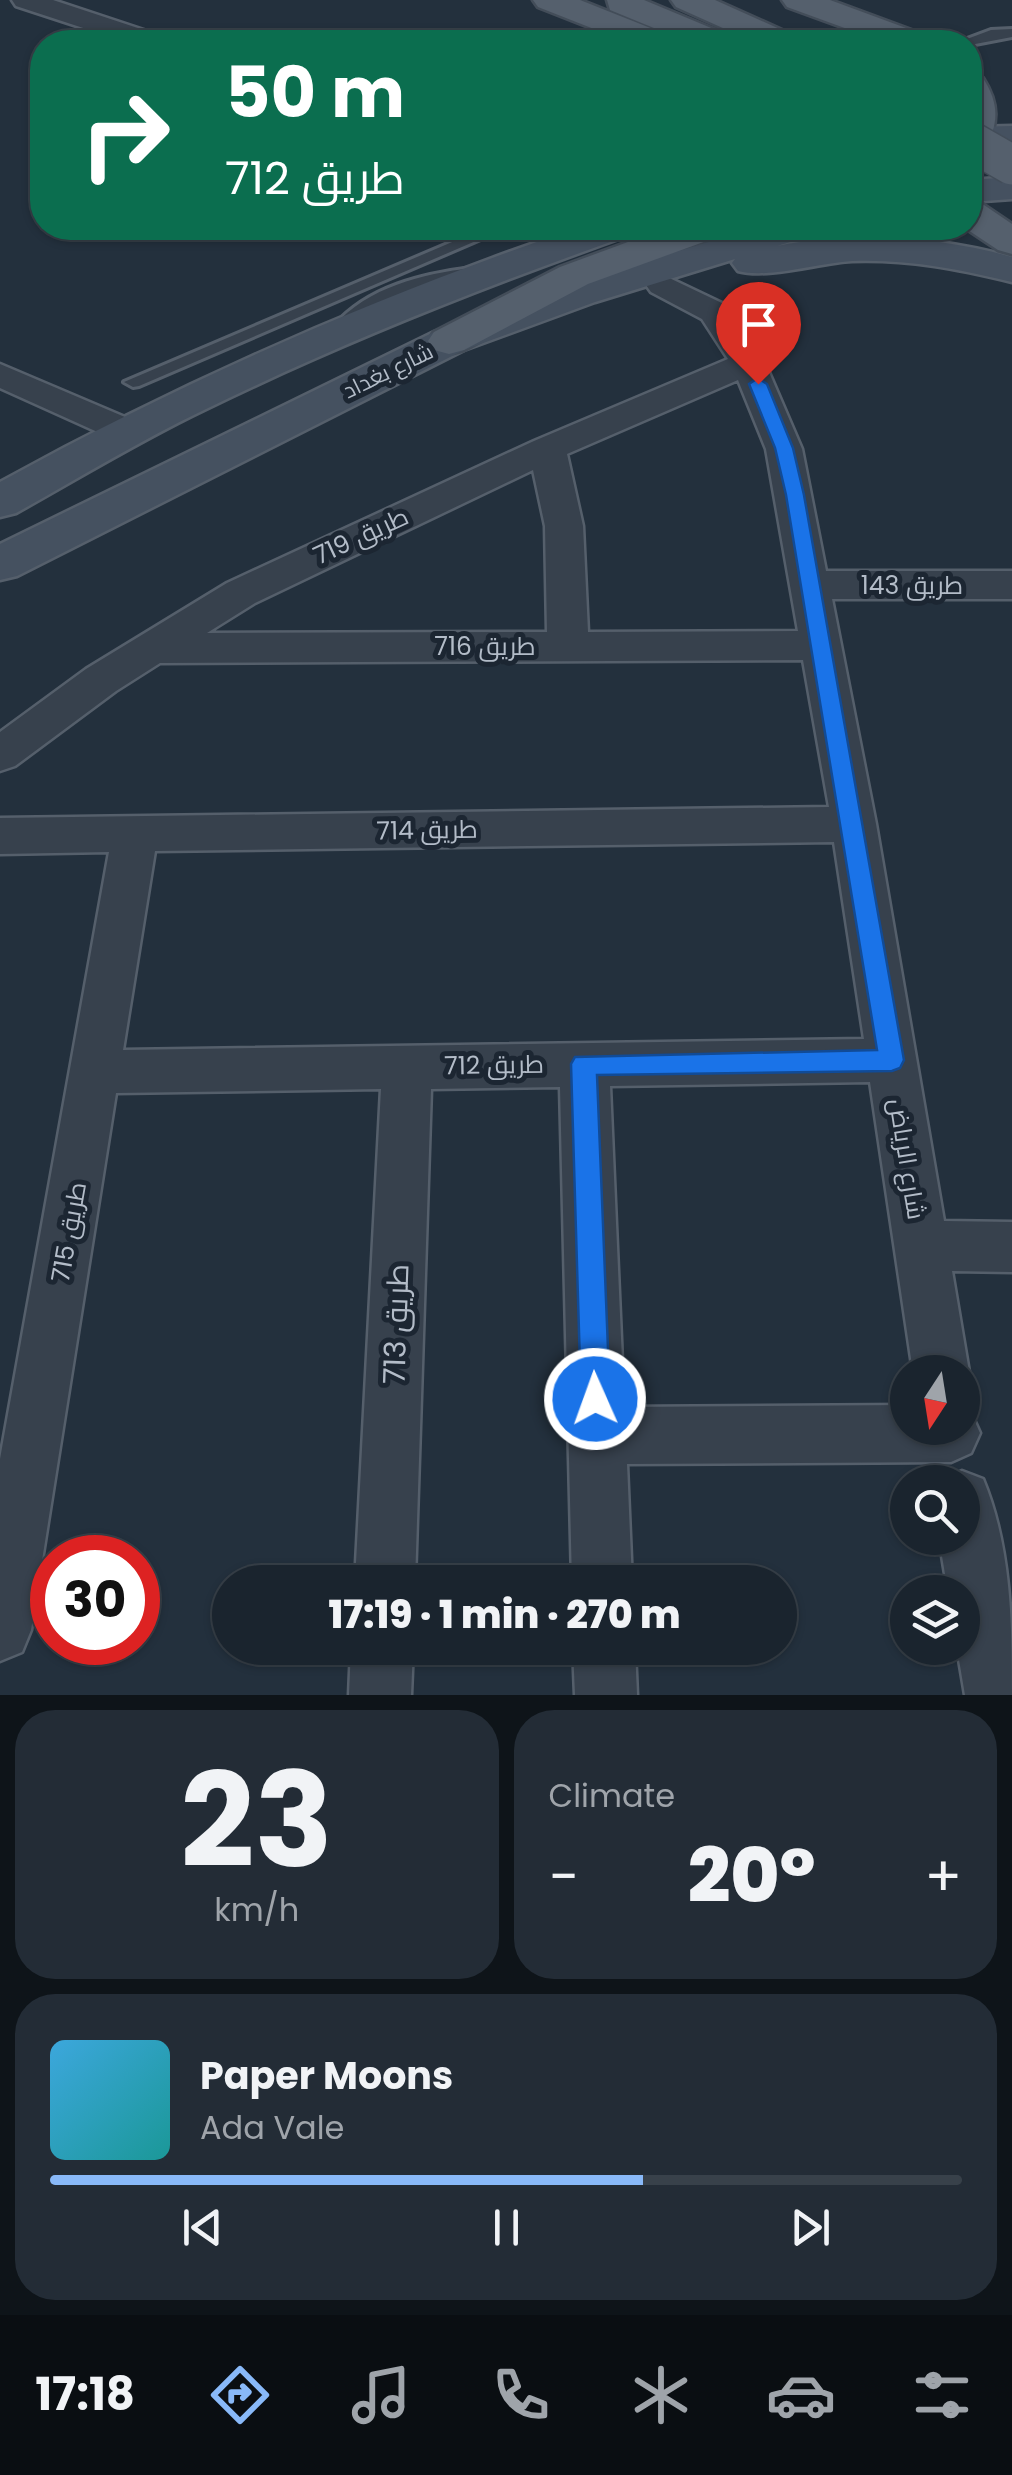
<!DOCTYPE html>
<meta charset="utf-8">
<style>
:root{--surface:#1a242e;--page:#232c36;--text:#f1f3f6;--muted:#9fa4aa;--line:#38414a;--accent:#89b9f8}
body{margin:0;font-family:Poppins,Cairo,sans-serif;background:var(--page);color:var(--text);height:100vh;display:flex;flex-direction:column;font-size:38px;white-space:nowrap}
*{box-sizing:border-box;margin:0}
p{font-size:32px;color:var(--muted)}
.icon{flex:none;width:55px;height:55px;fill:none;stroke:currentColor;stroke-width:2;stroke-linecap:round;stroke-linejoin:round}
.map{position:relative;height:1695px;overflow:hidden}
.drawer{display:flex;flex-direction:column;gap:15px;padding:15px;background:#0e1419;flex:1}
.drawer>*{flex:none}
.top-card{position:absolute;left:30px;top:30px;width:952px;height:210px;border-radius:40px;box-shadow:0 2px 8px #0004,0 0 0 2px var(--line);background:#0b6e4f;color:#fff;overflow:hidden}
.needle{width:65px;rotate:192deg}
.tools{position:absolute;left:890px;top:1355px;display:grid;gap:20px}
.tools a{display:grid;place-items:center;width:90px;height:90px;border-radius:50%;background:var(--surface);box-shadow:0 2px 8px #0004,0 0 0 2px var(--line);font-size:50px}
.speed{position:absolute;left:30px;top:1535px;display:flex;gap:20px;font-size:50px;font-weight:700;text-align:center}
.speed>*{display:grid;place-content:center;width:130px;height:130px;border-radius:50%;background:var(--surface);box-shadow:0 2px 8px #0004,0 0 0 2px var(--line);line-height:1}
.speed .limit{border:15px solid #d22;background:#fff;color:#111}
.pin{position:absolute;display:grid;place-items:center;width:85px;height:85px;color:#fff;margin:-102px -42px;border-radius:50% 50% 50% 0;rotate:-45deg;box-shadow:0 0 10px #0007}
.pin .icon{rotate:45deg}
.me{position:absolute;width:110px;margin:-55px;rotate:358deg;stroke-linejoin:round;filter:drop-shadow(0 0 8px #0008)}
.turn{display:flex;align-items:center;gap:35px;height:210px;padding:0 30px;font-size:45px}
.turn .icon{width:130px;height:130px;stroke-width:2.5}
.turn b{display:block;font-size:70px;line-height:85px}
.big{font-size:75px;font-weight:800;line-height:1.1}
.drawer .tile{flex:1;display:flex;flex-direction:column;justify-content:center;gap:15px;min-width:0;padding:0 35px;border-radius:40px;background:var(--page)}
.drawer .dial{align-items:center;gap:0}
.dial b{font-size:130px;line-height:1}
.song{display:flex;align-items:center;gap:30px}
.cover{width:120px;height:120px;border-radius:15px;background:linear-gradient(135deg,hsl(200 70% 55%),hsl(180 70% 35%))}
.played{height:10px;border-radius:5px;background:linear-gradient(90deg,var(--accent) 65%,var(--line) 65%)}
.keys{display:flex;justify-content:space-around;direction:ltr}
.heat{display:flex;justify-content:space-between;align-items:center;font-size:55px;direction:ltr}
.drawer .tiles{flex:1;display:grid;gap:15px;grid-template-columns:1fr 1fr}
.tile:last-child{grid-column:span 2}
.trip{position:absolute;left:212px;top:1565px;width:585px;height:100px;border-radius:50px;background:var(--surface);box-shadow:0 2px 8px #0004,0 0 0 2px var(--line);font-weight:800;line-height:100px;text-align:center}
.menu{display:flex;height:160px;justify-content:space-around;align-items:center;background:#0a0e12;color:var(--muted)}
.menu .icon{width:70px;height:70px}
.menu .active{color:var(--accent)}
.menu b{font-size:45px;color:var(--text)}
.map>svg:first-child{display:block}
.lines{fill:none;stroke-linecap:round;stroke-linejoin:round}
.service-casing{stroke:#555f6b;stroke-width:6}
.minor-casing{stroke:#555f6b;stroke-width:5}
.secondary-casing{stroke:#555f6b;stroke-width:5}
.primary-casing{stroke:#434d59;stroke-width:5}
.service{fill:#37414d;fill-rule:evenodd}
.minor{fill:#37414d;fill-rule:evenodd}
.secondary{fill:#455160;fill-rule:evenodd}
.primary{fill:#55606d;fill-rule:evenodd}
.primary-bridge-casing{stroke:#434d59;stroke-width:42;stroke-linecap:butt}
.primary-bridge{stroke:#55606d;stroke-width:39}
.route{fill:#1a73e8;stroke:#114b97;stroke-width:2.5}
.labels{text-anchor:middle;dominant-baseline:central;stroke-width:10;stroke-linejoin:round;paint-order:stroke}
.far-street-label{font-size:22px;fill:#b3bcc8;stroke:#1c2632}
.street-label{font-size:25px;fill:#b3bcc8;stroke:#1c2632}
.near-street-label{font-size:30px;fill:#b3bcc8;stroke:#1c2632}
</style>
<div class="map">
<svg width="1012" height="1695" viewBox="0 0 1012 1695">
<rect width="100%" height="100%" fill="#23303d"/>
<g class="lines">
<defs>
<g id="service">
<polygon points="1012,29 1012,37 970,45 959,42 991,30"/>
<polygon points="485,228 506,228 139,386 133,387 124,382"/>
<path d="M472 268 478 270V276C445 284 414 286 384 303 369 311 353 332 336 330L334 326C368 287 422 274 472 268Z"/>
</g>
<g id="minor">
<polygon points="12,0 53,0 162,36 166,42 126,42 16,6"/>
<path d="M663 275 726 305 765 363 802 449 826 571H1012V599H832L876 824 944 1221 1012 1222V1272L952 1271 969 1372 962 1387V1372H913L870 1082 610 1086 624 1407 908 1405V1428H962V1409L971 1413 980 1433 971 1453 951 1462 627 1464 632 1582H572L560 1087 431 1089 415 1582H355L381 1089 116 1093 31 1630 22 1652 0 1661V1459L109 852 0 854V818L829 807 803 660 160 663 116 691 15 766 0 771V732L86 669 227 583 534 441 728 359 702 319 651 292 646 285 651 278ZM738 380 766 449 798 631 588 632 583 526 567 454ZM533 470 545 526 547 632 207 633 255 603ZM834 842 864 1039 123 1050 155 851Z"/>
<polygon points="0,364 139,423 144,431 139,439 126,442 113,439 0,388"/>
<path d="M962 1471 983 1479C1011 1546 1012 1623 1012 1695H965L957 1648H962V1592H948L939 1538H962V1482H940Z"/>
<polygon points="351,1648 413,1648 411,1695 349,1695"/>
<polygon points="573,1648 635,1648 637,1695 575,1695"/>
</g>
<g id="secondary">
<polygon points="1012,126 1012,148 970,149 970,127"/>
<polygon points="1012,177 1012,199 970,202 970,180"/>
<path d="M577 228H633L627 236C483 287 341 343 204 410 139 441 79 478 16 513L0 517V482C185 380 377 296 577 228Z"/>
<path d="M756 228H816L810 236 777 246C856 231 935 236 1012 257V282C958 269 908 259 852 261 818 263 769 279 738 271L732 263 735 259 595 302 464 350 17 576 0 580V544L434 332 567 284Z"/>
</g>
<g id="primary">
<polygon points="533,0 580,0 668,35 673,42 627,42 538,7"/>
<polygon points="607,0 644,0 728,35 733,42 688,42 610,10"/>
<polygon points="671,0 715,0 793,35 798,42 754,42 676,7"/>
<polygon points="782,0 830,0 925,35 930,42 883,42 787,7"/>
<path d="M970 75 983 78C999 103 1000 125 983 150L970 153Z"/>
<polygon points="970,201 984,205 1012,224 1012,254 998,250 965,228 970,228"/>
<polygon points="666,228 726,228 720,236 588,284 464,350 449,354 434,350 428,341 434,332 560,267"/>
</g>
</defs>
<use href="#service" class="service-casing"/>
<use href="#minor" class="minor-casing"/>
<use href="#secondary" class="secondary-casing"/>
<use href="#primary" class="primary-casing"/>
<use href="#service" class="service"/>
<use href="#minor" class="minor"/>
<use href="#secondary" class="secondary"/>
<use href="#primary" class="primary"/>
<defs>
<polyline id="primary-bridge" points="970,141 1012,165"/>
</defs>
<use href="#primary-bridge" class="primary-bridge-casing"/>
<use href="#primary-bridge" class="primary-bridge"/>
</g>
<polygon class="route" points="758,378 767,384 793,448 804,495 904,1060 900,1068 892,1071 597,1075 610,1399 605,1409 595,1413 585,1409 581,1399 571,1064 575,1057 877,1050 786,495 775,448 749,384"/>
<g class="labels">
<g class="far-street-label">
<text transform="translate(388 371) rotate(-26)">شارع بغداد</text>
</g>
<g class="street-label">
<text transform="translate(361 536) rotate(-25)">طريق 719</text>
<text x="912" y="585">طريق 143</text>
<text x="485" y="646">طريق 716</text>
<text transform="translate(427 830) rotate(-1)">طريق 714</text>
<text transform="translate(494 1065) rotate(-1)">طريق 712</text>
<text transform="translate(907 1159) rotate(81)">شارع الرياض</text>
<text transform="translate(69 1232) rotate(-80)">طريق 715</text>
</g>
<g class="near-street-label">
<text transform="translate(396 1324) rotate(-88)">طريق 713</text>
</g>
</g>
</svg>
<div class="tools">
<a><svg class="needle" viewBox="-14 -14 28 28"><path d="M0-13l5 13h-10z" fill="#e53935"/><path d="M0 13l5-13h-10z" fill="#9fa4aa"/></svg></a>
<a><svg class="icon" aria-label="search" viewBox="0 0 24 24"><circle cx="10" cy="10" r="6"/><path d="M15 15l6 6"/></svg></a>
<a><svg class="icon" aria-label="layers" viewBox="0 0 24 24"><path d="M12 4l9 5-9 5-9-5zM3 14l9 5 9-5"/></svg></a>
</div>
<div class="speed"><div class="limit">30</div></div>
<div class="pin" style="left:758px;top:384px;background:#d93025"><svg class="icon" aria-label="arrive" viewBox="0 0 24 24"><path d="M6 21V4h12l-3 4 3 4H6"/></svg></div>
<svg class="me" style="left:595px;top:1399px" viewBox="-20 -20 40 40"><circle r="17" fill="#1a73e8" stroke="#fff" stroke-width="3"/><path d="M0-11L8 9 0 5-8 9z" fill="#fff"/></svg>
<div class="trip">17:19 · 1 min · 270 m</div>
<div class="top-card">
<div class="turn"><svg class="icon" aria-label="right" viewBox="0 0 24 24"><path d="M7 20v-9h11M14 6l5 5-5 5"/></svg><div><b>50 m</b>طريق 712</div></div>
</div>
</div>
<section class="drawer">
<div class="tiles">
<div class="tile dial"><b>23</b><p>km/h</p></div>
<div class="tile"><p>Climate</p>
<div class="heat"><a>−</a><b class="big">20°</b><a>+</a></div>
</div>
<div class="tile">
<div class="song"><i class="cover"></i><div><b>Paper Moons</b><p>Ada Vale</p></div></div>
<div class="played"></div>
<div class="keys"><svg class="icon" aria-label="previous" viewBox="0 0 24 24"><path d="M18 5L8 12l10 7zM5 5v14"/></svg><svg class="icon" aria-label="pause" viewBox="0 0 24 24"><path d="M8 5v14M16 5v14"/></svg><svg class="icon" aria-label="next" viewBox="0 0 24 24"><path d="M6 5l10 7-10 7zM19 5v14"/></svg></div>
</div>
</div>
</section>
<nav class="menu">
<b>17:18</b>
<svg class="icon active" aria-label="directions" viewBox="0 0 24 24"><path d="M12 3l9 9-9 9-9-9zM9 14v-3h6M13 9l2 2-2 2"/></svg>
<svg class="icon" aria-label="music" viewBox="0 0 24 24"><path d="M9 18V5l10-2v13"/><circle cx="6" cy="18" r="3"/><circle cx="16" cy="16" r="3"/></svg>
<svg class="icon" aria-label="phone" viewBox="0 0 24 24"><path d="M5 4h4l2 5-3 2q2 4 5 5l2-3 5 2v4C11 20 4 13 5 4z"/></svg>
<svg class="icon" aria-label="climate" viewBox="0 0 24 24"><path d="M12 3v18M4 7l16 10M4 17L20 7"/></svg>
<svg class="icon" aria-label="car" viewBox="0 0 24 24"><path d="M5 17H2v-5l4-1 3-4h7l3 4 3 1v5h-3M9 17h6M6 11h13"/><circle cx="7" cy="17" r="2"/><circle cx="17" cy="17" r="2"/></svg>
<svg class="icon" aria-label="filters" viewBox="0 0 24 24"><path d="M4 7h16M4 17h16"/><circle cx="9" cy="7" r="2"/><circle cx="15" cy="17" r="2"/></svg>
</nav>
